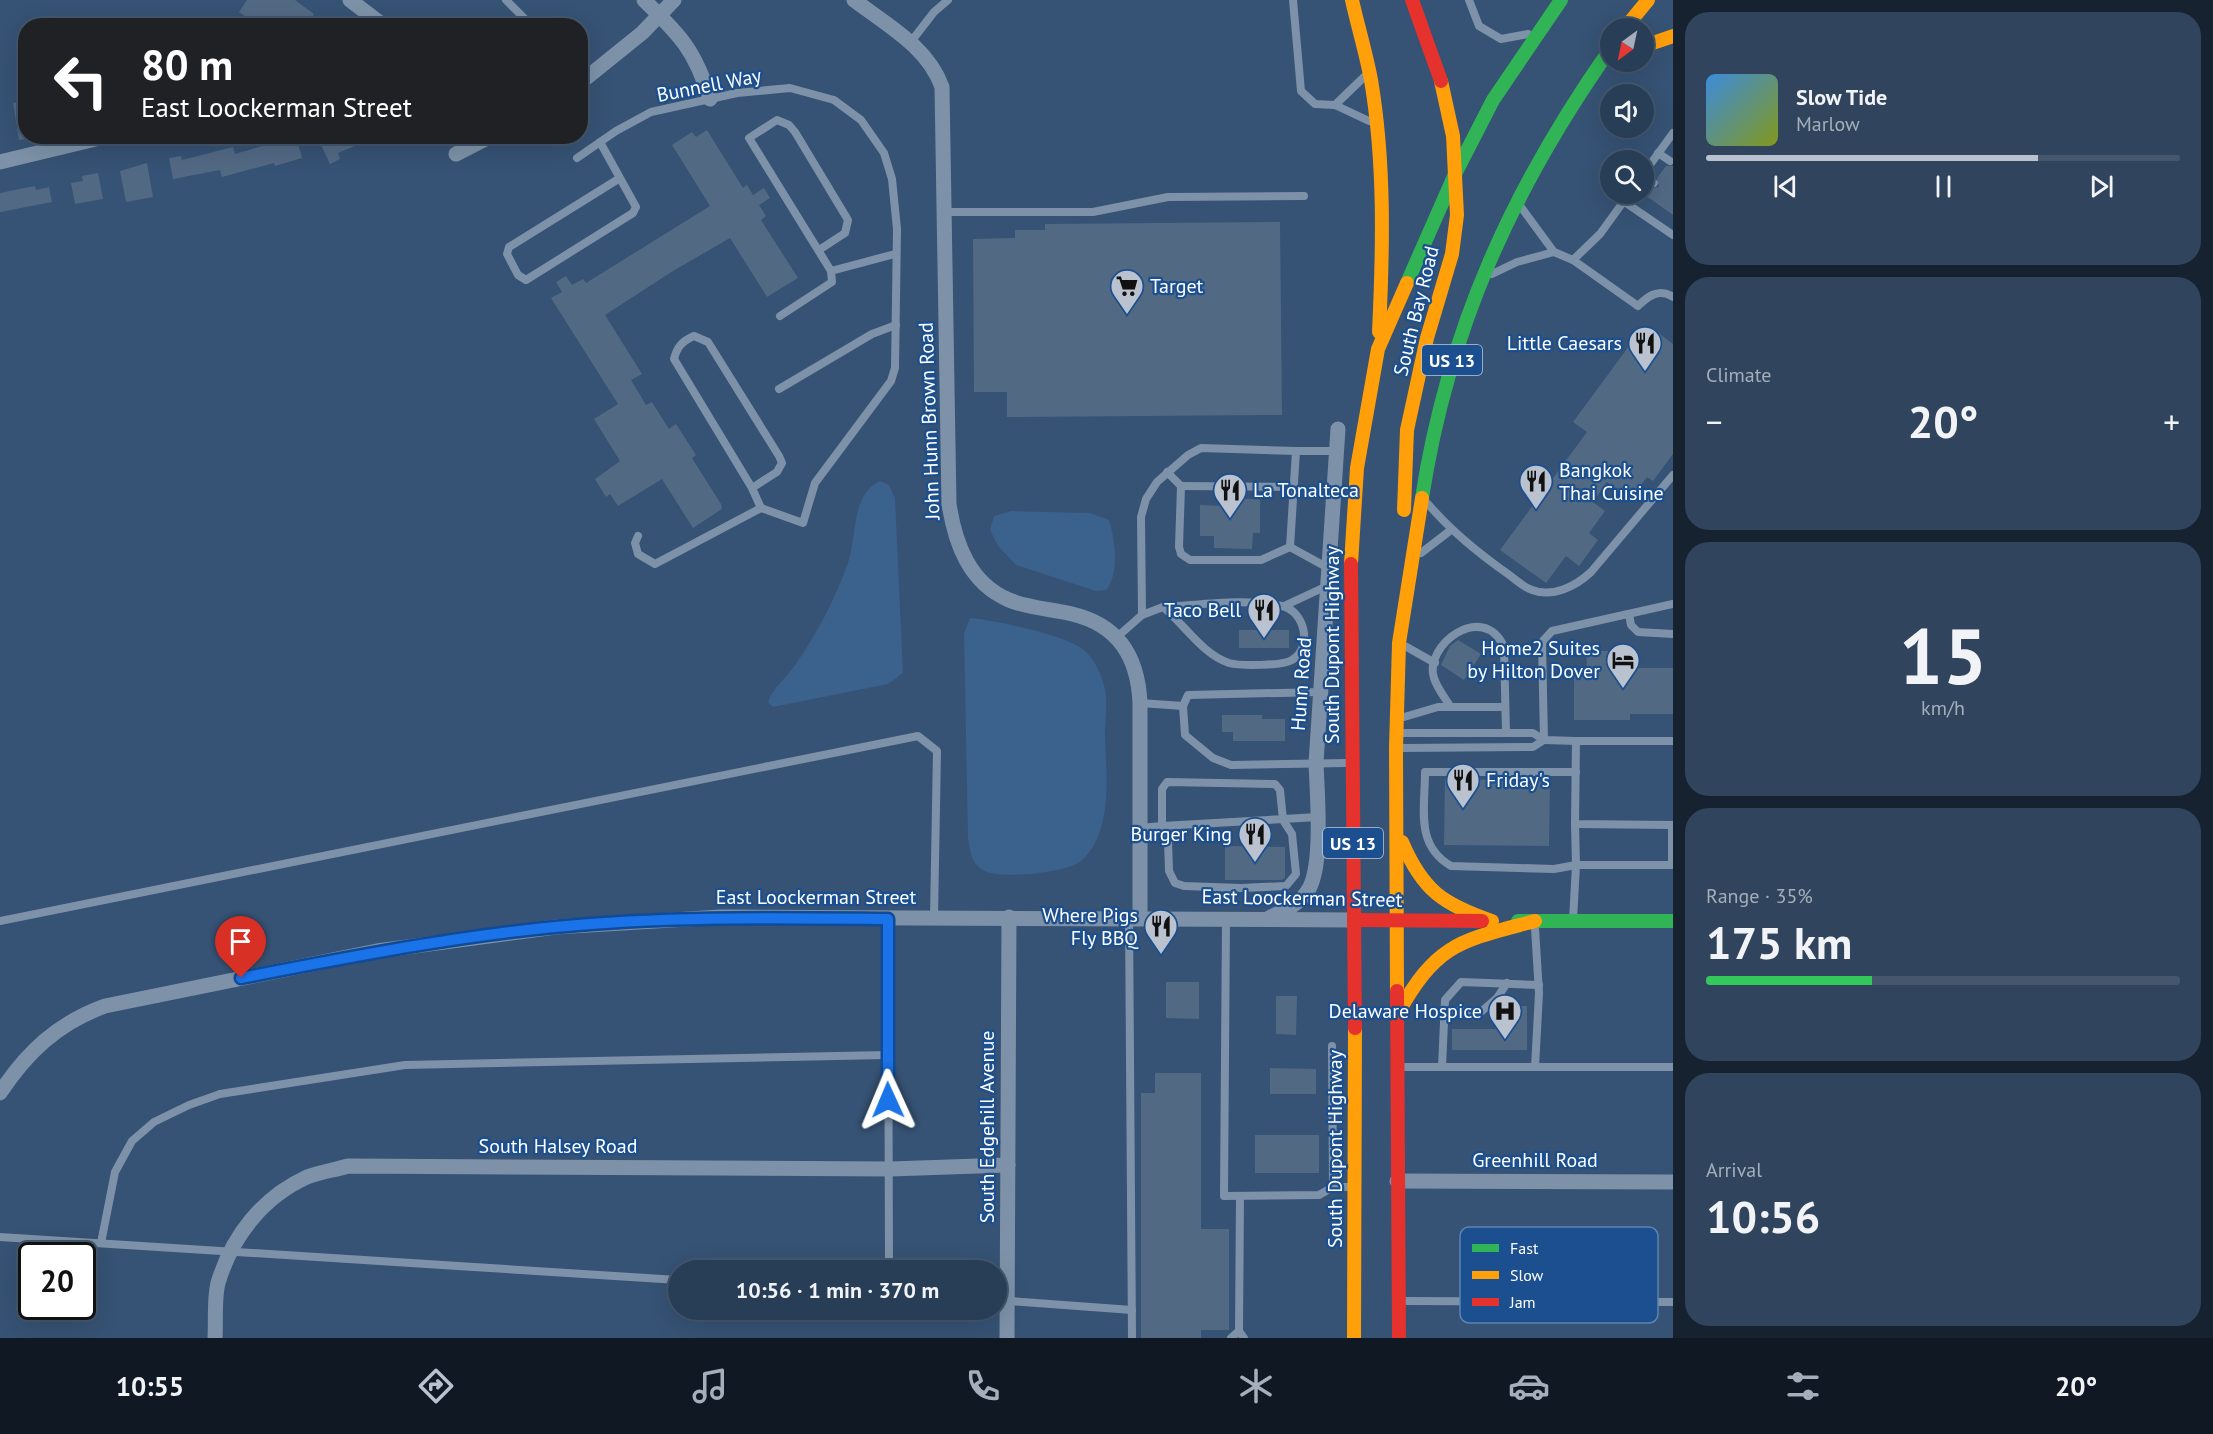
<!DOCTYPE html>
<meta charset="utf-8">
<style>
:root{--surface:#283e57;--page:#30455d;--text:#f1f3f6;--muted:#a5aeba;--line:#44576d;--accent:#b9c2ce}
body{margin:0;font-family:"PT Sans",sans-serif;background:var(--page);color:var(--text);height:100vh;display:flex;flex-direction:column;font-size:22px;white-space:nowrap}
*{box-sizing:border-box;margin:0}
p{font-size:20px;color:var(--muted)}
.icon{flex:none;width:33px;height:33px;fill:none;stroke:currentColor;stroke-width:2;stroke-linecap:round;stroke-linejoin:round}
.map{position:relative;flex:1;overflow:hidden}
.panel{display:flex;flex-direction:column;gap:12px;padding:12px;background:#162230;width:540px}
.panel>*{flex:none}
.banner{position:absolute;left:18px;top:18px;width:570px;height:126px;border-radius:24px;box-shadow:0 6px 24px #0002,0 0 0 2px var(--line);background:#202124;color:#fff;overflow:hidden}
.needle{width:39px;rotate:213deg}
.buttons{position:absolute;left:1600px;top:18px;display:grid;gap:12px}
.buttons a{display:grid;place-items:center;width:54px;height:54px;border-radius:50%;background:var(--surface);box-shadow:0 6px 24px #0002,0 0 0 2px var(--line);font-size:30px}
.speed{position:absolute;left:18px;top:1242px;display:flex;gap:12px;font-size:30px;font-weight:700;text-align:center}
.speed>*{display:grid;place-content:center;width:78px;height:78px;border-radius:50%;background:var(--surface);box-shadow:0 6px 24px #0002,0 0 0 2px var(--line);line-height:1}
.speed .limit{border:3px solid #111;border-radius:9px;background:#fff;color:#111}
.pin{position:absolute;display:grid;place-items:center;width:51px;height:51px;color:#fff;margin:-62px -26px;border-radius:50% 50% 50% 0;rotate:-45deg;box-shadow:0 0 6px #0007}
.pin .icon{rotate:45deg}
.me{position:absolute;width:66px;margin:-33px;rotate:359deg;stroke-linejoin:round;filter:drop-shadow(0 0 4px #0008)}
.turn{display:flex;align-items:center;gap:21px;height:126px;padding:0 24px;font-size:27px}
.turn .icon{width:78px;height:78px;stroke-width:2.5}
.turn b{display:block;font-size:42px;line-height:51px}
.big{font-size:45px;font-weight:600;line-height:1.1}
.panel .card{flex:1;display:flex;flex-direction:column;justify-content:center;gap:9px;min-width:0;padding:0 21px;border-radius:24px;background:var(--page)}
.panel .dial{align-items:center;gap:0}
.dial b{font-size:78px;line-height:1}
.song{display:flex;align-items:center;gap:18px}
.cover{width:72px;height:72px;border-radius:9px;background:linear-gradient(135deg,hsl(210 70% 55%),hsl(70 70% 35%))}
.played{height:6px;border-radius:3px;background:linear-gradient(90deg,var(--accent) 70%,var(--line) 70%)}
.keys{display:flex;justify-content:space-around;direction:ltr}
.heat{display:flex;justify-content:space-between;align-items:center;font-size:33px;direction:ltr}
.charge{height:9px;border-radius:4px;background:linear-gradient(90deg,#34c759 35%,var(--line) 0)}
.trip{position:absolute;left:668px;top:1260px;width:339px;height:60px;border-radius:30px;background:var(--surface);box-shadow:0 6px 24px #0002,0 0 0 2px var(--line);font-weight:600;line-height:60px;text-align:center}
.tabs{display:flex;height:96px;justify-content:space-around;align-items:center;background:#101923;color:var(--muted)}
.tabs .icon{width:42px;height:42px}
.tabs .active{color:var(--accent)}
.tabs b{font-size:27px;color:var(--text)}
main{display:flex;flex:1;min-height:0}
.map>svg:first-child{display:block}
.water{fill:#3b618d}
.building{fill:#526984}
.lines{fill:none;stroke-linecap:round;stroke-linejoin:round}
.lane{stroke:#7d92a8;stroke-width:8}
.street{stroke:#7d92a8;stroke-width:15}
.fast{stroke:#30b455;stroke-width:14}
.slow{stroke:#ff9f0a;stroke-width:14}
.jam{stroke:#e5322d;stroke-width:14}
.route-casing{stroke:#114b97;stroke-width:15}
.route{stroke:#1a73e8;stroke-width:10}
.labels{text-anchor:middle;dominant-baseline:central;stroke-width:4.5;stroke-linejoin:round;paint-order:stroke}
.shield{fill:#1b4f8f;stroke:#bbcadd;stroke-width:1.5}
.shield-label{font-size:18px;font-weight:bold;fill:#fff}
.street-label{font-size:20px;fill:#fff;stroke:#1b4f8f}
.poi-label{font-size:20px;fill:#fff;stroke:#1b4f8f;text-anchor:end}
.key{fill:#1b4f8f;stroke:#5f84b1;stroke-width:1.5}
.key-label{font-size:16px;fill:#fff}
</style>
<main>
<div class="map">
<svg width="1673" height="1338" viewBox="0 0 1673 1338">
<rect width="100%" height="100%" fill="#365274"/>
<g class="water">
<path d="M880 481 889 485 895 498 903 673 888 684 773 707 768 702C772 689 787 677 795 665 817 634 835 599 848 563 857 536 851 494 880 481Z"/>
<path d="M1011 511 1090 513 1109 520C1115 539 1120 573 1106 590L1096 591 1016 565 998 546 990 530 994 516Z"/>
<path d="M970 618C994 620 1067 635 1084 650 1095 660 1102 675 1105 689 1108 704 1105 721 1105 735 1106 775 1114 832 1081 861 1067 873 998 880 983 870 971 863 970 851 968 838L964 634Z"/>
</g>
<g class="building">
<polygon points="247,0 295,0 314,14 312,18 322,26 258,26 239,12"/>
<polygon points="26,101 26,139 19,140 13,103"/>
<polygon points="707,130 743,188 747,185 753,195 764,188 770,198 759,205 766,216 761,220 798,278 767,297 730,238 673,271 605,315 642,374 631,380 646,405 652,402 669,429 676,424 696,455 692,458 721,504 722,509 693,528 662,479 618,506 610,494 606,497 595,479 620,461 594,419 618,404 551,298 562,292 556,282 566,276 572,285 583,279 586,283 710,206 672,145 692,132 696,137"/>
<polygon points="267,136 296,136 302,158 275,166 274,163 222,177 220,170 173,179 169,158 181,156 182,160 233,147 235,154 269,144"/>
<polygon points="317,136 353,136 357,145 338,153 340,159 330,164"/>
<polygon points="147,163 153,197 126,202 120,171"/>
<polygon points="1666,166 1673,166 1673,215 1645,195 1650,188 1659,187 1657,178"/>
<polygon points="98,173 103,199 75,204 71,183 83,181 82,176"/>
<polygon points="35,186 36,190 49,187 52,202 0,212 0,193"/>
<polygon points="1280,222 1282,415 1007,417 1007,392 974,392 973,239 1015,238 1015,230 1045,230 1045,224"/>
<polygon points="1652,328 1673,344 1673,454 1653,481 1647,477 1630,500 1607,482 1593,502 1605,511 1589,533 1598,540 1579,566 1566,556 1546,583 1500,550 1587,432 1573,422 1629,346 1635,350"/>
<polygon points="1226,499 1260,499 1260,533 1253,533 1252,549 1214,548 1214,536 1200,536 1200,505 1226,506"/>
<rect x="1239" y="630" width="50" height="18"/>
<polygon points="1458,640 1481,654 1464,680 1441,665 1450,646"/>
<polygon points="1586,651 1628,651 1628,668 1673,668 1673,714 1630,714 1630,720 1574,720 1574,668 1587,668"/>
<polygon points="1222,715 1262,715 1262,719 1285,719 1285,741 1233,741 1233,732 1222,732"/>
<polygon points="1445,779 1550,781 1549,846 1444,845"/>
<polygon points="1225,846 1285,847 1285,878 1281,880 1225,880"/>
<polygon points="1166,982 1199,982 1199,1019 1166,1018"/>
<polygon points="1276,996 1297,996 1296,1035 1276,1034"/>
<polygon points="1504,1006 1527,1006 1527,1050 1452,1050 1452,1029 1504,1029"/>
<polygon points="1270,1068 1316,1069 1316,1094 1270,1094"/>
<polygon points="1155,1073 1201,1073 1201,1229 1229,1229 1229,1330 1201,1330 1201,1338 1141,1338 1141,1093 1155,1093"/>
<rect x="1255" y="1135" width="64" height="38"/>
</g>
<g class="lines">
<g class="lane">
<polyline points="506,0 532,26"/>
<polyline points="1293,0 1301,91 1315,104 1335,105"/>
<polyline points="1469,0 1479,26 1501,39 1528,34"/>
<polyline points="910,43 934,12 948,0"/>
<polyline points="1364,77 1335,105 1369,121"/>
<polyline points="600,142 636,207 633,213 526,280 518,275 507,254 509,247 620,178"/>
<polyline points="1658,153 1670,161"/>
<polyline points="577,158 616,131 651,112 737,93 790,88 834,100 861,120 884,153 892,179 897,229 895,368 891,381 815,483 803,523 761,508 655,564 638,554 635,543 638,536"/>
<polyline points="1644,173 1673,133"/>
<polyline points="1644,176 1654,183"/>
<polyline points="1623,201 1673,235"/>
<polyline points="944,212 1093,212 1168,197 1304,196"/>
<polyline points="819,250 845,233 848,220 795,132 789,125 777,120 749,138 831,271 895,254"/>
<polyline points="1554,252 1573,260 1600,234 1629,194"/>
<path d="M1573 260 1638 306C1648 296 1659 288 1673 297"/>
<polyline points="1492,274 1517,262 1554,252 1521,207"/>
<polyline points="780,316 832,282 831,271"/>
<polyline points="779,389 872,334 896,325"/>
<polyline points="1296,451 1336,451"/>
<polyline points="1181,486 1292,487"/>
<path d="M752 488 777 472 782 463 779 456 708 342 694 336C682 341 677 347 674 359L752 488 761 508"/>
<path d="M1428 504C1452 532 1478 553 1508 574 1515 579 1523 587 1532 590 1553 598 1576 586 1591 572L1673 475"/>
<polyline points="1290,547 1330,569"/>
<polyline points="1421,553 1451,530"/>
<polyline points="1284,606 1329,585"/>
<polyline points="1629,614 1631,625 1638,632 1673,634"/>
<polyline points="1142,615 1141,517 1146,499 1157,482 1188,455 1201,448 1296,451 1290,547 1261,560 1190,560 1181,554 1179,547 1181,486 1167,472"/>
<path d="M1117 637 1142 615 1163 607C1183 623 1203 655 1229 663 1240 666 1283 666 1292 660 1313 648 1305 611 1282 606 1245 598 1201 605 1163 607"/>
<polyline points="1405,646 1435,663"/>
<polyline points="1322,692 1188,695 1183,706 1185,735 1213,758 1231,765 1347,763"/>
<polyline points="1140,703 1183,706"/>
<path d="M1450 706C1445 698 1437 688 1434 678 1423 646 1483 600 1504 647L1506 733"/>
<polyline points="1404,717 1438,707 1505,707"/>
<polyline points="1403,733 1533,733 1544,740 1576,741"/>
<polyline points="1544,740 1542,642 1552,631 1673,604"/>
<polyline points="1401,748 1533,747 1544,740"/>
<path d="M1575 824 1576 865 1554 869 1451 866C1415 845 1425 809 1425 772H1576"/>
<polyline points="1140,828 1162,826 1162,789 1167,782 1275,784 1280,790 1283,820 1292,834 1296,874 1286,886 1241,888 1184,886 1175,883 1169,871 1168,840 1162,826 1318,817"/>
<polyline points="1129,917 1132,1338"/>
<polyline points="888,919 889,1270"/>
<polyline points="1226,919 1224,1196 1319,1195 1333,1187 1349,1187"/>
<polyline points="1573,920 1576,865 1672,865 1672,825 1575,824 1576,741 1673,741"/>
<polyline points="0,921 918,736 937,751 934,918"/>
<polyline points="1535,928 1539,993 1535,1067"/>
<polyline points="1444,1011 1482,1011 1497,998 1507,983"/>
<polyline points="1332,1046 1333,1187"/>
<polyline points="1402,1067 1673,1067"/>
<polyline points="1442,1067 1445,1000 1461,982 1539,985"/>
<polyline points="1240,1196 1239,1331 1244,1338"/>
<polyline points="0,1237 678,1280"/>
<polyline points="101,1243 115,1172 132,1141 154,1122 189,1105 220,1094 405,1065 887,1055"/>
<polyline points="996,1300 1132,1310"/>
<polyline points="1405,1301 1673,1302"/>
<polyline points="1231,1338 1239,1331"/>
</g>
<g class="street">
<polyline points="350,0 384,26"/>
<path d="M644 0C680 35 695 50 710 99"/>
<path d="M854 0C887 25 928 47 942 87L949 504C955 543 969 583 1009 600 1028 608 1051 609 1072 614 1119 625 1138 658 1140 703V917"/>
<polyline points="580,83 642,33 674,0"/>
<polyline points="456,154 491,136"/>
<polyline points="0,162 108,136"/>
<path d="M1269 918C1283 911 1298 905 1307 892 1324 869 1317 793 1316 763L1338 429"/>
<path d="M0 1093C27 1052 58 1023 105 1006L377 951 556 927 721 917 1354 920"/>
<polyline points="1397,1181 1673,1182"/>
<path d="M215 1338C216 1321 214 1299 218 1283 232 1236 263 1197 307 1177 320 1172 335 1170 348 1166L890 1169 1008 1165"/>
<polyline points="1007,1338 1009,917"/>
</g>
<g class="fast">
<polyline points="1407,283 1455,174 1493,100 1561,0"/>
<path d="M1422 498C1448 329 1513 187 1611 48"/>
<polyline points="1518,921 1673,921"/>
</g>
<g class="slow">
<path d="M1352 0C1358 27 1366 53 1371 80 1385 163 1383 248 1379 332"/>
<polyline points="1625,28 1648,0"/>
<polyline points="1644,46 1673,36"/>
<polyline points="1404,510 1407,430 1427,338 1452,254 1457,215 1453,136 1441,81"/>
<polyline points="1351,564 1357,468 1378,349 1407,283"/>
<path d="M1402 842C1423 891 1443 904 1492 921"/>
<polyline points="1397,991 1396,748 1399,643 1422,498"/>
<path d="M1398 1013C1438 942 1460 941 1535 921"/>
<polyline points="1354,1338 1355,1028"/>
</g>
<g class="jam">
<polyline points="1412,0 1441,81"/>
<polyline points="1351,564 1355,1028"/>
<polyline points="1354,920 1482,921"/>
<polyline points="1397,991 1399,1338"/>
</g>
</g>
<g class="lines">
<defs>
<path id="route" d="M241 978C345 958 450 937 555 927 666 916 777 918 888 919V1100"/>
</defs>
<use href="#route" class="route-casing"/>
<use href="#route" class="route"/>
</g>
<defs>
<symbol id="supermarket-pin" viewBox="-11 -11 22 30"><path d="M0 17L-7.5 6A9.5 9.5 0 1 1 7.5 6Z" fill="#b9c2ce" stroke="#1b4f8f"/><path d="M-6-5.5h2.5l.6 2H6L4.5 2H-2.5L-4.4-4H-6ZM-1.5 3.2a1.3 1.3 0 1 0 .1 0ZM3 3.2a1.3 1.3 0 1 0 .1 0Z" fill="#111"/></symbol>
<symbol id="restaurant-pin" viewBox="-11 -11 22 30"><path d="M0 17L-7.5 6A9.5 9.5 0 1 1 7.5 6Z" fill="#b9c2ce" stroke="#1b4f8f"/><path d="M-5-6h1v4h1v-4h1v4h1v-4h1v5L-1.5 .5V6h-2V.5L-5-1ZM5-6V6H3V1.5H1.5Q1.5-4 5-6Z" fill="#111"/></symbol>
<symbol id="hotel-pin" viewBox="-11 -11 22 30"><path d="M0 17L-7.5 6A9.5 9.5 0 1 1 7.5 6Z" fill="#b9c2ce" stroke="#1b4f8f"/><path d="M-6-4.5h1.5V1H6V5H4.5V3h-9V5H-6ZM-4 0a1.8 1.8 0 1 1 3.6 0ZM.5 0V-2.5h3Q6-2.5 6 0Z" fill="#111"/></symbol>
<symbol id="hospital-pin" viewBox="-11 -11 22 30"><path d="M0 17L-7.5 6A9.5 9.5 0 1 1 7.5 6Z" fill="#b9c2ce" stroke="#1b4f8f"/><path d="M-5-5h3v3.5h4V-5h3V5h-3V1.5h-4V5h-3Z" fill="#111"/></symbol>
</defs>
<g fill-rule="evenodd">
<use href="#supermarket-pin" x="1108" y="267" width="38" height="52"/>
<use href="#restaurant-pin" x="1626" y="324" width="38" height="52"/>
<use href="#restaurant-pin" x="1517" y="462" width="38" height="52"/>
<use href="#restaurant-pin" x="1211" y="471" width="38" height="52"/>
<use href="#restaurant-pin" x="1245" y="591" width="38" height="52"/>
<use href="#hotel-pin" x="1604" y="641" width="38" height="52"/>
<use href="#restaurant-pin" x="1444" y="761" width="38" height="52"/>
<use href="#restaurant-pin" x="1236" y="815" width="38" height="52"/>
<use href="#restaurant-pin" x="1142" y="907" width="38" height="52"/>
<use href="#hospital-pin" x="1486" y="992" width="38" height="52"/>
</g>
<g class="labels">
<g class="shield">
<rect x="1422" y="345" width="60" height="30" rx="4.5"/>
<rect x="1323" y="828" width="60" height="30" rx="4.5"/>
</g>
<g class="shield-label">
<text x="1452" y="360">US 13</text>
<text x="1353" y="843">US 13</text>
</g>
<g class="street-label">
<text transform="translate(709 85) rotate(-11)">Bunnell Way</text>
<text transform="translate(1416 311) rotate(-76)">South Bay Road</text>
<text transform="translate(929 421) rotate(-92)">John Hunn Brown Road</text>
<text transform="translate(1332 645) rotate(-90)">South Dupont Highway</text>
<text transform="translate(1301 684) rotate(-86)">Hunn Road</text>
<text x="816" y="897">East Loockerman Street</text>
<text transform="translate(1302 898) rotate(1)">East Loockerman Street</text>
<text transform="translate(987 1127) rotate(-90)">South Edgehill Avenue</text>
<text x="558" y="1146">South Halsey Road</text>
<text transform="translate(1335 1149) rotate(-90)">South Dupont Highway</text>
<text x="1535" y="1160">Greenhill Road</text>
</g>
<g class="poi-label">
<text x="1150" y="286" text-anchor="start">Target</text>
<text x="1622" y="343">Little Caesars</text>
<text x="1559" y="470" text-anchor="start">Bangkok<tspan x="1559" dy="23">Thai Cuisine</tspan></text>
<text x="1253" y="490" text-anchor="start">La Tonalteca</text>
<text x="1241" y="610">Taco Bell</text>
<text x="1600" y="648">Home2 Suites<tspan x="1600" dy="23">by Hilton Dover</tspan></text>
<text x="1486" y="780" text-anchor="start">Friday's</text>
<text x="1232" y="834">Burger King</text>
<text x="1138" y="915">Where Pigs<tspan x="1138" dy="23">Fly BBQ</tspan></text>
<text x="1482" y="1011">Delaware Hospice</text>
</g>
</g>
<rect x="1460" y="1227" width="198" height="96" rx="9" class="key"/>
<rect x="1472" y="1244" width="27" height="8" fill="#30b455"/>
<rect x="1472" y="1271" width="27" height="8" fill="#ff9f0a"/>
<rect x="1472" y="1298" width="27" height="8" fill="#e5322d"/>
<g class="key-label">
<text x="1510" y="1254">Fast</text>
<text x="1510" y="1281">Slow</text>
<text x="1510" y="1308">Jam</text>
</g>
</svg>
<div class="buttons">
<a><svg class="needle" viewBox="-14 -14 28 28"><path d="M0-13l5 13h-10z" fill="#e53935"/><path d="M0 13l5-13h-10z" fill="#a5aeba"/></svg></a>
<a><svg class="icon" aria-label="sound" viewBox="0 0 24 24"><path d="M4 9h4l5-4v14l-5-4H4zM17 9q2 3 0 6"/></svg></a>
<a><svg class="icon" aria-label="search" viewBox="0 0 24 24"><circle cx="10" cy="10" r="6"/><path d="M15 15l6 6"/></svg></a>
</div>
<div class="speed"><div class="limit">20</div></div>
<div class="pin" style="left:241px;top:978px;background:#d93025"><svg class="icon" aria-label="arrive" viewBox="0 0 24 24"><path d="M6 21V4h12l-3 4 3 4H6"/></svg></div>
<svg class="me" style="left:888px;top:1100px" viewBox="-20 -20 40 40"><path d="M0-17L14 15 0 8-14 15z" fill="#1a73e8" stroke="#fff" stroke-width="4"/></svg>
<div class="trip">10:56 · 1 min · 370 m</div>
<div class="banner">
<div class="turn"><svg class="icon" aria-label="left" viewBox="0 0 24 24"><path d="M17 20v-9H6M10 6l-5 5 5 5"/></svg><div><b>80 m</b>East Loockerman Street</div></div>
</div>
</div>
<section class="panel">
<div class="card">
<div class="song"><i class="cover"></i><div><b>Slow Tide</b><p>Marlow</p></div></div>
<div class="played"></div>
<div class="keys"><svg class="icon" aria-label="previous" viewBox="0 0 24 24"><path d="M18 5L8 12l10 7zM5 5v14"/></svg><svg class="icon" aria-label="pause" viewBox="0 0 24 24"><path d="M8 5v14M16 5v14"/></svg><svg class="icon" aria-label="next" viewBox="0 0 24 24"><path d="M6 5l10 7-10 7zM19 5v14"/></svg></div>
</div>
<div class="card"><p>Climate</p>
<div class="heat"><a>−</a><b class="big">20°</b><a>+</a></div>
</div>
<div class="card dial"><b>15</b><p>km/h</p></div>
<div class="card"><p>Range · 35%</p><b class="big">175 km</b><div class="charge"></div></div>
<div class="card"><p>Arrival</p><b class="big">10:56</b></div>
</section>
</main>
<nav class="tabs">
<b>10:55</b>
<svg class="icon active" aria-label="directions" viewBox="0 0 24 24"><path d="M12 3l9 9-9 9-9-9zM9 14v-3h6M13 9l2 2-2 2"/></svg>
<svg class="icon" aria-label="music" viewBox="0 0 24 24"><path d="M9 18V5l10-2v13"/><circle cx="6" cy="18" r="3"/><circle cx="16" cy="16" r="3"/></svg>
<svg class="icon" aria-label="phone" viewBox="0 0 24 24"><path d="M5 4h4l2 5-3 2q2 4 5 5l2-3 5 2v4C11 20 4 13 5 4z"/></svg>
<svg class="icon" aria-label="climate" viewBox="0 0 24 24"><path d="M12 3v18M4 7l16 10M4 17L20 7"/></svg>
<svg class="icon" aria-label="car" viewBox="0 0 24 24"><path d="M5 17H2v-5l4-1 3-4h7l3 4 3 1v5h-3M9 17h6M6 11h13"/><circle cx="7" cy="17" r="2"/><circle cx="17" cy="17" r="2"/></svg>
<svg class="icon" aria-label="filters" viewBox="0 0 24 24"><path d="M4 7h16M4 17h16"/><circle cx="9" cy="7" r="2"/><circle cx="15" cy="17" r="2"/></svg>
<b>20°</b>
</nav>
